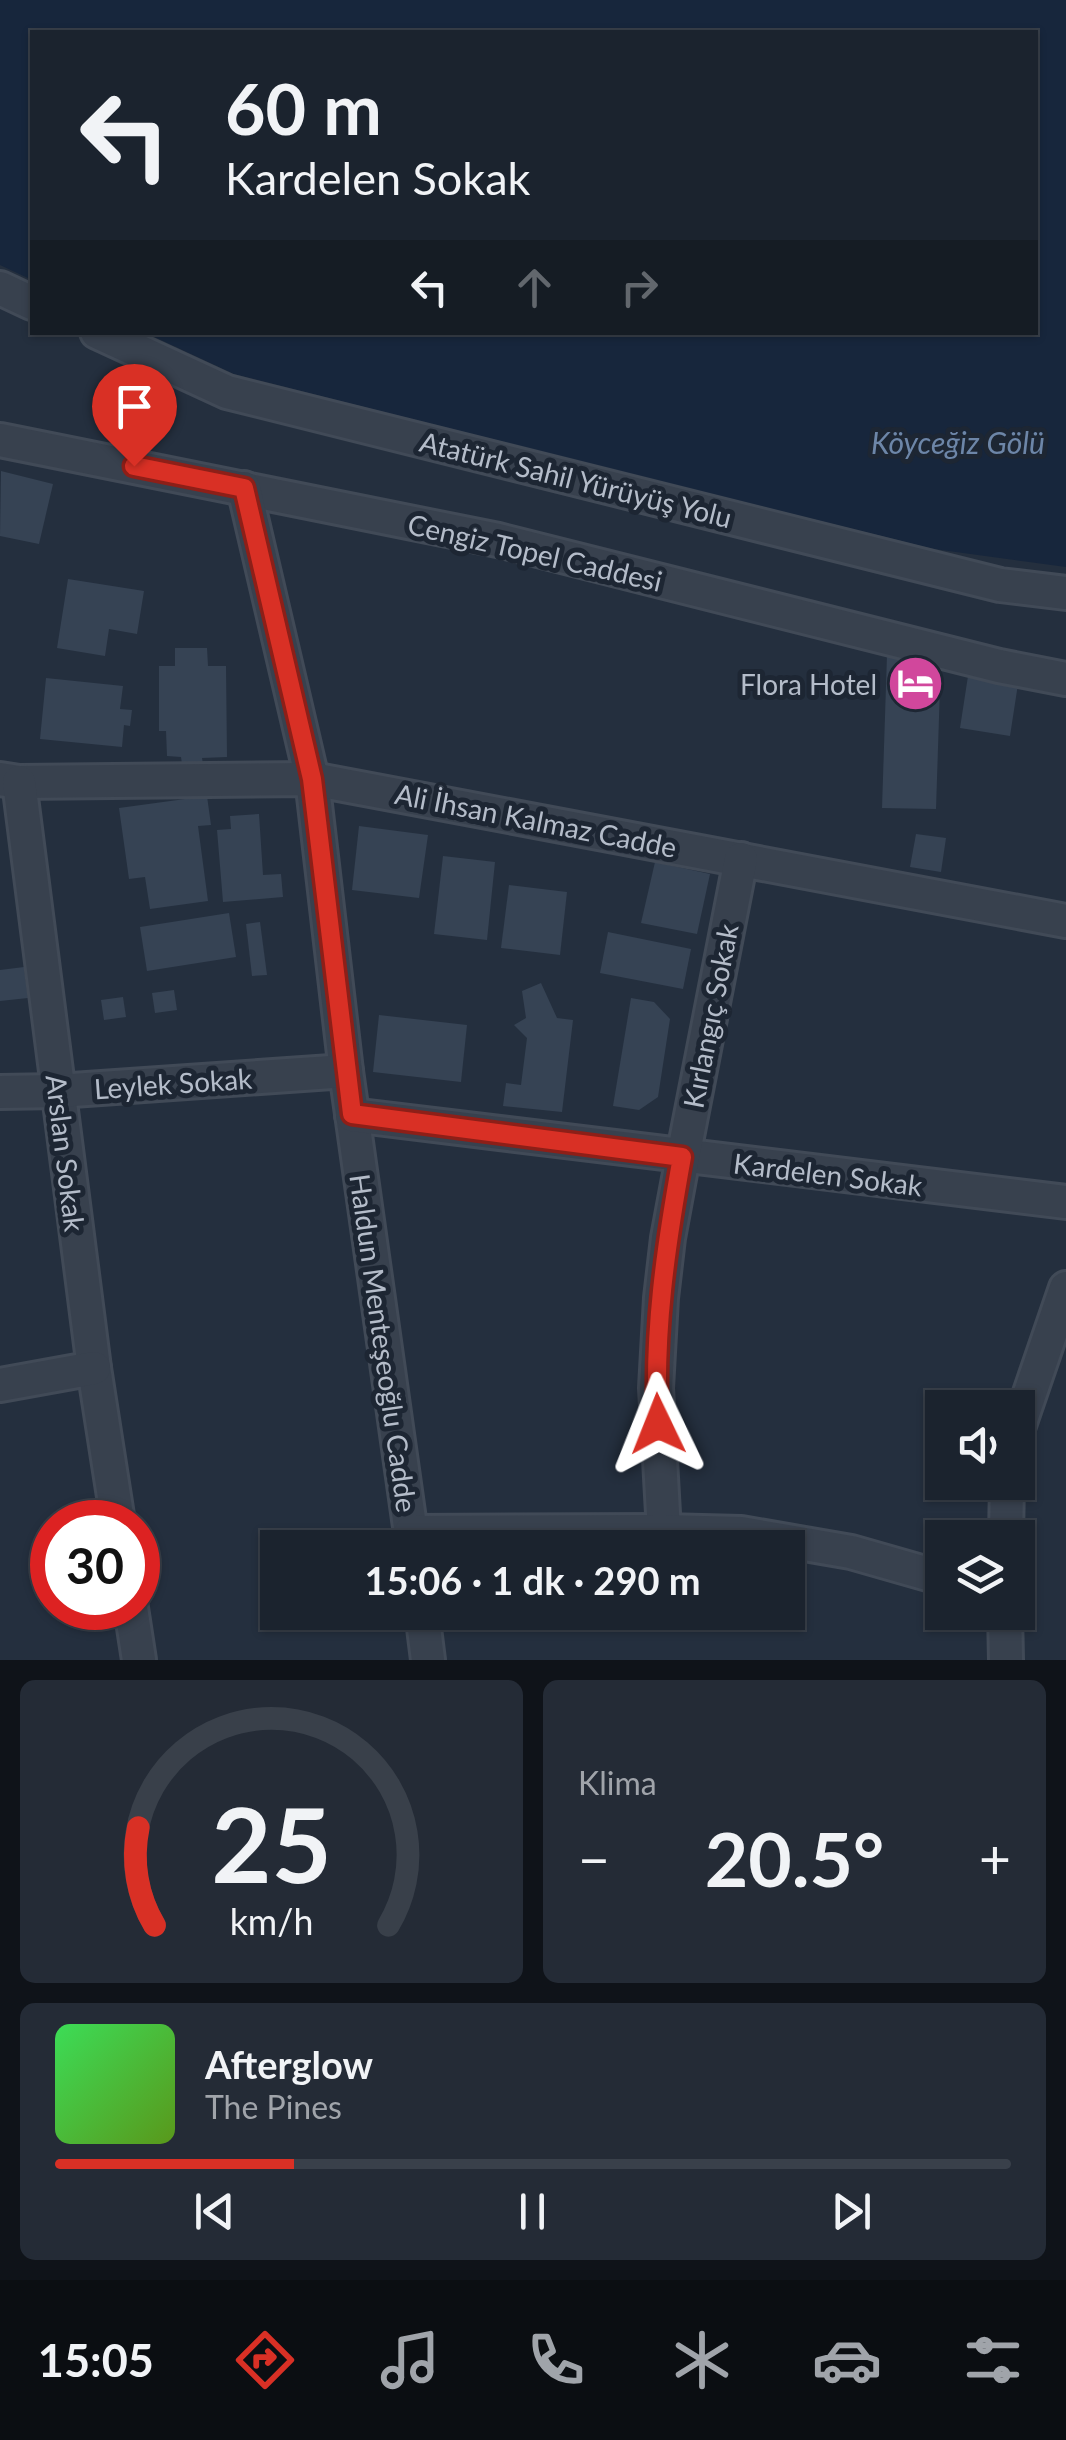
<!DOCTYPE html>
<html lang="tr">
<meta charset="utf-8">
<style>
:root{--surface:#1b232e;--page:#242b36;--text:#f1f3f6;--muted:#a0a4aa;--line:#39404a;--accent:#d93025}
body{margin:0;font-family:Lato,sans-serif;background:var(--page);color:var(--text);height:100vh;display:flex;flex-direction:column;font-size:38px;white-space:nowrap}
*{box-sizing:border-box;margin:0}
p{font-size:32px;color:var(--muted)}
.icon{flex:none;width:55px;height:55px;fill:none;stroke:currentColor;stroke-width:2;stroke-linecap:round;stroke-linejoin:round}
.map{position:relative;height:1660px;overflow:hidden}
.drawer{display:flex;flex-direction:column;gap:20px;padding:20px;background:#0f1319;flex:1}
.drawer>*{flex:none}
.top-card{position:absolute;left:30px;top:30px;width:1008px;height:305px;border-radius:0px;box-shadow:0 2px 8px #0004,0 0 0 2px var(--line);background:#1b232e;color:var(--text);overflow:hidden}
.buttons{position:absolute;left:925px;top:1390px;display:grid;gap:20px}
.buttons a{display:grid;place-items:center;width:110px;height:110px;border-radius:0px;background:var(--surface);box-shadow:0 2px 8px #0004,0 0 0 2px var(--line);font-size:50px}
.speed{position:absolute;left:30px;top:1500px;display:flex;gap:20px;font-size:50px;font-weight:700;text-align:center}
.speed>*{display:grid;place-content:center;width:130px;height:130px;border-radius:50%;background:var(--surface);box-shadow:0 2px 8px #0004,0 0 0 2px var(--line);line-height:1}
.speed .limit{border:15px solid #d22;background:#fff;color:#111}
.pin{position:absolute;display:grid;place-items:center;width:85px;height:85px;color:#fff;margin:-102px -42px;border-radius:50% 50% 50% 0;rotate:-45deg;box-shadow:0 0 10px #0007}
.pin .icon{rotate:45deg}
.me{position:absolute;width:110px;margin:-55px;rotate:358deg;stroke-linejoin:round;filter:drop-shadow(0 0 8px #0008)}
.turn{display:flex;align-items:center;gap:35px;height:210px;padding:0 30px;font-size:45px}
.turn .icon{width:130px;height:130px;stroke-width:2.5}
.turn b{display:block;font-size:70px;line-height:85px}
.lanes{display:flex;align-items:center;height:95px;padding:0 30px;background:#0003;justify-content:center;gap:50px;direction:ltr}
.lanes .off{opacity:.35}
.big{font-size:75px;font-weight:700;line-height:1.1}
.drawer .widget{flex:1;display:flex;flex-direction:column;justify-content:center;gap:15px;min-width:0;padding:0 35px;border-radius:15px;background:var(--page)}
.drawer .dial{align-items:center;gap:0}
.dial svg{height:260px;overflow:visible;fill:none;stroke:var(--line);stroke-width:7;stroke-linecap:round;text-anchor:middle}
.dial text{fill:var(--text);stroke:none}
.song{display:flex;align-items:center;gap:30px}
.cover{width:120px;height:120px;border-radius:15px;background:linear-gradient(135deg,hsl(130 70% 55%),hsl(90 70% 35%))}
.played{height:10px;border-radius:5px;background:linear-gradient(90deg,var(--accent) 25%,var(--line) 25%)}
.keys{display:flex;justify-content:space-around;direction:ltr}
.heat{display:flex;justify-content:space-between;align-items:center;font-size:55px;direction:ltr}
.drawer .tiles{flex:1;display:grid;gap:20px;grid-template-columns:1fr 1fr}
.widget:last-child{grid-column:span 2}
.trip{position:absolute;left:260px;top:1530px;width:545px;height:100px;border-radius:0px;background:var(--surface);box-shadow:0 2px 8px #0004,0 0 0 2px var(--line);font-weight:700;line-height:100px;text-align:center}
.tabs{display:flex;height:160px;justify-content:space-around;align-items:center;background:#0b0e12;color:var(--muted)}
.tabs .icon{width:70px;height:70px}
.tabs .on{color:var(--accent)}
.tabs b{font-size:45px;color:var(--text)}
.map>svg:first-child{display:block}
.water{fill:#17263c}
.building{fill:#364354}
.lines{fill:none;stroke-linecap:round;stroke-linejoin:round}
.minor-casing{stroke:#414a57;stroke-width:38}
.minor{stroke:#38414e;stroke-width:32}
.route-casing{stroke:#8d1f18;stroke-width:25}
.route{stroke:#d93025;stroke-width:18}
.labels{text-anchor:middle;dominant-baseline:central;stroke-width:10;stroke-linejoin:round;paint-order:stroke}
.street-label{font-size:28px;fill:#b4bcc9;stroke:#1d2633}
.poi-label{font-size:28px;fill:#b4bcc9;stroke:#1d2633;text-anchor:end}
.water-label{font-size:30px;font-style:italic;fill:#6d86a8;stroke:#1d2633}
</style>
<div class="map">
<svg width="1066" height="1660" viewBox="0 0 1066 1660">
<rect width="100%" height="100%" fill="#242f3e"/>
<polygon class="water" points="0,0 1066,0 1066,567 934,549 581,462 234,374 146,333 1035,332 1035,32 32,32 32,280 0,265"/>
<g class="building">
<polygon points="1,471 53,484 39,544 0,536"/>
<polygon points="68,579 144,591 137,634 109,629 105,656 57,648"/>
<polygon points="175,648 207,648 208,666 226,666 227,757 202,758 203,764 182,764 181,757 167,756 166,731 159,731 159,666 175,666"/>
<polygon points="887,655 941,657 936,809 882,808"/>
<polygon points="968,676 1018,684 1010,736 960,728"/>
<polygon points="46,678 123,686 120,709 132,710 130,726 124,725 122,747 40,739"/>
<polygon points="207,796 211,825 198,826 208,901 150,909 145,877 129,879 119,808"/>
<polygon points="259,814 263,875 281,874 283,897 223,902 217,830 231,829 230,816"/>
<polygon points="359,826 428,835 419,898 352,890"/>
<polygon points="916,834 946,838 941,872 910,867"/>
<polygon points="443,856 495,862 487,940 434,934"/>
<polygon points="655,862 710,874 697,934 641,923"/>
<polygon points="509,885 567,892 560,955 501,948"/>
<polygon points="229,913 236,957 147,971 140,927"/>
<polygon points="260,922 267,975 252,976 246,924"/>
<polygon points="608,932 691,949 683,989 600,973"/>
<polygon points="24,967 28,998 0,1001 0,970"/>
<polygon points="541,983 557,1018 573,1020 562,1112 503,1106 506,1083 521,1085 527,1038 514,1025 526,1018 522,991"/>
<polygon points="174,990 177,1010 155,1013 152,993"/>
<polygon points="123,997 126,1017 104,1020 101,1000"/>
<polygon points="631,998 654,1002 670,1019 658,1097 639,1110 613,1106"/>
<polygon points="379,1015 467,1025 461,1082 373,1072"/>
</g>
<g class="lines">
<defs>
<g id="minor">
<polyline points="0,288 32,303"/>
<polyline points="97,332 227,392 1000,585 1066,593"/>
<polyline points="0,440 498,540 999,666 1066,679"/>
<polyline points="244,488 312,779 346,1071 413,1548"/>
<polyline points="0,779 19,782 312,779 1066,921"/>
<polyline points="19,782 94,1368 118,1522"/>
<polyline points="0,1092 58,1091 346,1071"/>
<polyline points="352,1115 1066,1202"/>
<polyline points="0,1385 94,1368"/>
<polyline points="1018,1428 1066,1288"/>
<polyline points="664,1531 656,1388 661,1298 668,1238 683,1157 741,859"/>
<polyline points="411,1532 664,1531 741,1533 851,1552 942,1578"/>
<polyline points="1006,1538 1007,1482"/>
<polyline points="131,1608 139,1660"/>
<polyline points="422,1612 428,1660"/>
<polyline points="1005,1612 1006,1660"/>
</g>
</defs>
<use href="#minor" class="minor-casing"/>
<use href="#minor" class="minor"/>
</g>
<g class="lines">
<defs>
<path id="route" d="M134 466 244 488 312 779 352 1114 682 1157C666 1245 653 1333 658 1424"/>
</defs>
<use href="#route" class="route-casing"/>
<use href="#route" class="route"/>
</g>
<defs>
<symbol id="hotel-disc" viewBox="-11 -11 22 22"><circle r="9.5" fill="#d1479c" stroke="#1d2633"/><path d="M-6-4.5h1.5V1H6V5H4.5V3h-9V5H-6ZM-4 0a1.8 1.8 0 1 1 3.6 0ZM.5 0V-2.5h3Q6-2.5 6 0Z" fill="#fff"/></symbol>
</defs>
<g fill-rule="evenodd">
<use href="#hotel-disc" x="884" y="652" width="63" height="63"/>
</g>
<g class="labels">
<g class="street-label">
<text transform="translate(576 479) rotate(14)">Atatürk Sahil Yürüyüş Yolu</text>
<text transform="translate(535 552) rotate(13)">Cengiz Topel Caddesi</text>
<text transform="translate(536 820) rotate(11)">Ali İhsan Kalmaz Cadde</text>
<text transform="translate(710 1016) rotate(-79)">Kırlangıç Sokak</text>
<text transform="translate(173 1083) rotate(-4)">Leylek Sokak</text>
<text transform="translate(66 1153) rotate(83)">Arslan Sokak</text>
<text transform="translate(828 1174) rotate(7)">Kardelen Sokak</text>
<text transform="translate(384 1343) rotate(82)">Haldun Menteşeoğlu Cadde</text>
</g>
<g class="poi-label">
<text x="877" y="684">Flora Hotel</text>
</g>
<g class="water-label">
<text x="958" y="442">Köyceğiz Gölü</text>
</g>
</g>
</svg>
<div class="buttons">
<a><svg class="icon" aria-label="sound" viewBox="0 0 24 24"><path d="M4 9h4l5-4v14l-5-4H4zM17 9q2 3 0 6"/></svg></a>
<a><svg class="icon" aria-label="layers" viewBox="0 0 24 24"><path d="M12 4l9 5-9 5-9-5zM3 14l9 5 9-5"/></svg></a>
</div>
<div class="speed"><div class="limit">30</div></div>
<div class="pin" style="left:134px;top:466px;background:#d93025"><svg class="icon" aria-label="arrive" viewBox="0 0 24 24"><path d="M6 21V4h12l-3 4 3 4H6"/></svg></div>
<svg class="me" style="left:658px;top:1424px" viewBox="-20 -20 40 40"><path d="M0-17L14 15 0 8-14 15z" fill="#d93025" stroke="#fff" stroke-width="4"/></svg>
<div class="trip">15:06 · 1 dk · 290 m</div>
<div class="top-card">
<div class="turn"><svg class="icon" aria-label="left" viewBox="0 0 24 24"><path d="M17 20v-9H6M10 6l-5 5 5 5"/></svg><div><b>60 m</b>Kardelen Sokak</div></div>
<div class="lanes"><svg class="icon" aria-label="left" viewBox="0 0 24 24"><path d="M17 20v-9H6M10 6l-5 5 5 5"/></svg><svg class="icon off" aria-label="ahead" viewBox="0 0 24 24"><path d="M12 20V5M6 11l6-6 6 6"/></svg><svg class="icon off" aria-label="right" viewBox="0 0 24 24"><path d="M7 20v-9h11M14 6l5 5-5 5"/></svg></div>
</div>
</div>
<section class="drawer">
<div class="tiles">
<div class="widget dial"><svg viewBox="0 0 100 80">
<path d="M14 69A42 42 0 1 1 86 69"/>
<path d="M14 69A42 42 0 0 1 9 39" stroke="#d93025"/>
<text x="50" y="56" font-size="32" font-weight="700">25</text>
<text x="50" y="72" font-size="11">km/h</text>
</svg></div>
<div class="widget"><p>Klima</p>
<div class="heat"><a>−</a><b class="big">20.5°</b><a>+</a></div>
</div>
<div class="widget">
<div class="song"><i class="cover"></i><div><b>Afterglow</b><p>The Pines</p></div></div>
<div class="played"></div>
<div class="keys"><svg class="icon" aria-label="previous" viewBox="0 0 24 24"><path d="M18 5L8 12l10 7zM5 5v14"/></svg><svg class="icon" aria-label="pause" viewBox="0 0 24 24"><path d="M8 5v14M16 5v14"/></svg><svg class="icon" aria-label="next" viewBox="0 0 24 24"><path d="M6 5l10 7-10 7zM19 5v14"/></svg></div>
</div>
</div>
</section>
<nav class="tabs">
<b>15:05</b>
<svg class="icon on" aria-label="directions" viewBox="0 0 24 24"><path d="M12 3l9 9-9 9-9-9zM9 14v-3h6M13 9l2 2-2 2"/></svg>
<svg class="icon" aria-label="music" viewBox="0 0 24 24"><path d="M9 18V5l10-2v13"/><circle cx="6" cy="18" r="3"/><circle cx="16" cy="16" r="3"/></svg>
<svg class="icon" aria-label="phone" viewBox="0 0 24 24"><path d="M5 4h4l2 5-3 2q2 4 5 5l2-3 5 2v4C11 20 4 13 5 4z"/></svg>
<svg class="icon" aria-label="climate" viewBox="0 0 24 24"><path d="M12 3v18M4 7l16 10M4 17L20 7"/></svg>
<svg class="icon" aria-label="car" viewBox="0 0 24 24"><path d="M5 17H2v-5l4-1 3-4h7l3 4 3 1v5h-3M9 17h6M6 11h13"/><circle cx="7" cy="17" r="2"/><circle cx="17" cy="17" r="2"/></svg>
<svg class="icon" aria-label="filters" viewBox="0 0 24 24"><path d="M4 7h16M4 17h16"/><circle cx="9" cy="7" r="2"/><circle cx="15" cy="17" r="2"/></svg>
</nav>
